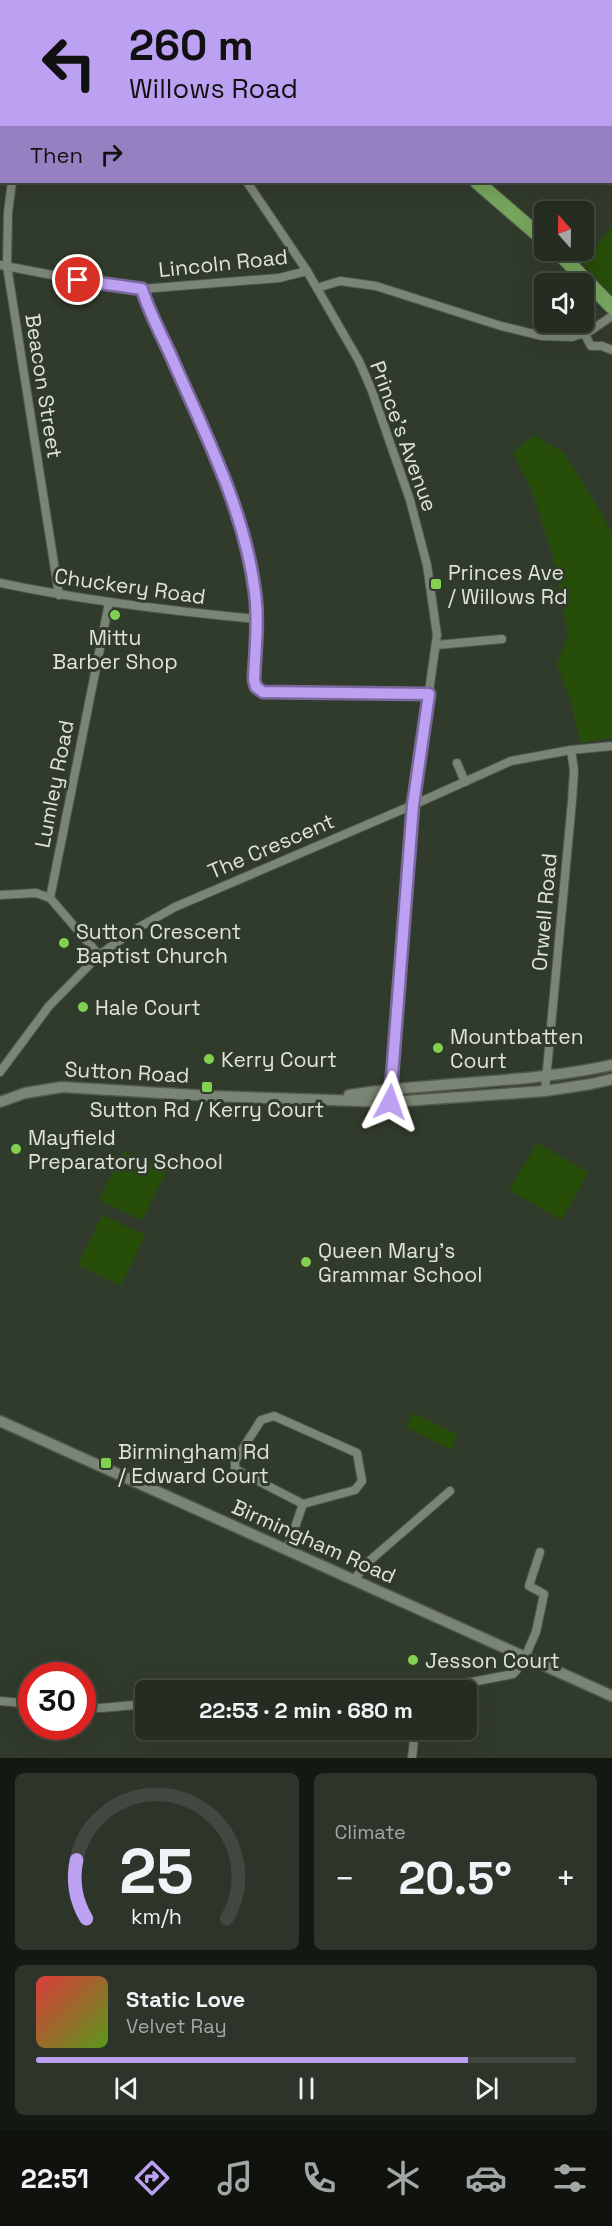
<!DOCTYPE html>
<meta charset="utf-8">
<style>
:root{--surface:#252c21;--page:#2d342a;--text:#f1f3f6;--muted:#a3a7a5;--line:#42483f;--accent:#bca0f2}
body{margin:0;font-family:"Space Grotesk",sans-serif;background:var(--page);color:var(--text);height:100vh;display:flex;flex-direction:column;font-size:22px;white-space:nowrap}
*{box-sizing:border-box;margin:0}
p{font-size:20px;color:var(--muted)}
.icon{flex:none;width:33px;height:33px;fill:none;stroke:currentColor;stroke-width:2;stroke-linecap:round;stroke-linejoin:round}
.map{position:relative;height:1758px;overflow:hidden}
.side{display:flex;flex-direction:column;gap:15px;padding:15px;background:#141812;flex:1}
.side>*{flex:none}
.hud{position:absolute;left:0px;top:0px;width:612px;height:183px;box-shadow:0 6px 24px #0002,0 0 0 2px var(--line);background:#bca0f2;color:#111;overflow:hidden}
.needle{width:39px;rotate:340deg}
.buttons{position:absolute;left:534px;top:201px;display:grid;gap:12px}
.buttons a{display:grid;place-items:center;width:60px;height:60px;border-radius:9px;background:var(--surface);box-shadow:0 6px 24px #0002,0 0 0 2px var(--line);font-size:30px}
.speed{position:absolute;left:18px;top:1662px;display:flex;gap:12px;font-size:30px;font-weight:700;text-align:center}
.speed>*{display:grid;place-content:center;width:78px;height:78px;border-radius:50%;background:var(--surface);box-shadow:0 6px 24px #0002,0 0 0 2px var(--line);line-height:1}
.speed .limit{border:9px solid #d22;background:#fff;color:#111}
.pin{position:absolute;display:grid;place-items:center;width:51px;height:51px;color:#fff;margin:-26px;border:3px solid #fff;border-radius:50%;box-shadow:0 2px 6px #0007}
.me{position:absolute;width:66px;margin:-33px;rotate:4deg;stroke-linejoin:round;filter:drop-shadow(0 0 4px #0008)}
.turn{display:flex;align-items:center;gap:21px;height:126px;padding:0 30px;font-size:27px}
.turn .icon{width:78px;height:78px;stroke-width:2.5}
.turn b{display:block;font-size:42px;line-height:51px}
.then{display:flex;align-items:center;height:57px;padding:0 30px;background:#0003;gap:12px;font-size:22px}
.big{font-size:45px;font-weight:700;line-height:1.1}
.side .card{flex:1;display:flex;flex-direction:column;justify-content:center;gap:9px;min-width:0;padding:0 21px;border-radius:9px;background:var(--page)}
.side .dial{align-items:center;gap:0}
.dial svg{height:156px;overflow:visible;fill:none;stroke:var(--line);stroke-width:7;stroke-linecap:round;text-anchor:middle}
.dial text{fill:var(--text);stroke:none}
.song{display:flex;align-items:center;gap:18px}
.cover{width:72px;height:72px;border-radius:9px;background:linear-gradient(135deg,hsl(0 70% 55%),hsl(90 70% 35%))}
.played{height:6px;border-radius:3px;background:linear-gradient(90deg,var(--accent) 80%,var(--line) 80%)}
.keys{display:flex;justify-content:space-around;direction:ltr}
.heat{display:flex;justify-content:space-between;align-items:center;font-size:33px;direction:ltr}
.side .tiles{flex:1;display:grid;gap:15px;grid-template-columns:1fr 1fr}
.card:last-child{grid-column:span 2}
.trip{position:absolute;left:135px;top:1680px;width:342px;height:60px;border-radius:9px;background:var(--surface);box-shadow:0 6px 24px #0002,0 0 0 2px var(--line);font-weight:700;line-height:60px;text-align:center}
.tab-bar{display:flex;height:96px;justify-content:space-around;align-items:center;background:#0f120d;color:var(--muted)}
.tab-bar .icon{width:42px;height:42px}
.tab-bar .selected{color:var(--accent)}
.tab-bar b{font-size:27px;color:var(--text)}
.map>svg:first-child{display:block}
.green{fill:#274e08}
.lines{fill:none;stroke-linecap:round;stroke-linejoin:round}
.minor-casing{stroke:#50584c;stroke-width:10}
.tertiary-casing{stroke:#50584c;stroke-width:13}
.trunk-casing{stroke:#50584c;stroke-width:16}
.minor{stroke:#7a8575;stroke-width:8}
.tertiary{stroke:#7a8575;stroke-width:10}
.trunk{stroke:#77a55c;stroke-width:14}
.route-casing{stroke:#7a689d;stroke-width:15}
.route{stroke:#bca0f2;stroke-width:10}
.poi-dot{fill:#82d04f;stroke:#313b2c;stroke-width:2}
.labels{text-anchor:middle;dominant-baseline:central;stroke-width:6;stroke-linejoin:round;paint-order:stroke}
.street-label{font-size:21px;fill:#dee4db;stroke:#313b2c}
.poi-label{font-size:21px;fill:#dee4db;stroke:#313b2c;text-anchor:start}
</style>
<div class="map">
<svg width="612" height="1758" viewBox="0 0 612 1758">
<rect width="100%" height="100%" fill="#313b2c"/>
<g class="green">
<polygon points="405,0 612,0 612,164 610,2"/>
<polygon points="612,226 612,296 583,263"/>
<polygon points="534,435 564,453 599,509 612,534 612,737 581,743 570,700 557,664 568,635 552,553 531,489 513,453"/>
<polygon points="537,1143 588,1172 562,1220 509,1190"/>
<polygon points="124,1151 167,1170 142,1220 99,1200"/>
<polygon points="102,1215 145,1235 121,1286 78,1265"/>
<polygon points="413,1413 458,1435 452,1450 406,1427"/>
</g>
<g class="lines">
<defs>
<g id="minor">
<polyline points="75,0 77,2"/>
<polyline points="6,2 7,0"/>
<polyline points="60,2 61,0"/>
<polyline points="0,10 2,8"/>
<polyline points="12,182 8,212 7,266 59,595"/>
<polyline points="247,182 307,271 359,361 372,391 410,500 427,565 437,635 413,805 390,1102"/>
<polyline points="0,265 78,280 142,289 279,278 307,271"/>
<polyline points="317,288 340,281 376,286 501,326 542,336 572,337 590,331 612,316"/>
<polyline points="142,289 210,443 246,544 255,593 256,619 254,680 256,687 263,692 428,694"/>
<polyline points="584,333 591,346 602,346 612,350"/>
<path d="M0 583C85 601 170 611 256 619"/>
<polyline points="436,645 502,639"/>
<polyline points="457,763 465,782"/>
<polyline points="0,895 36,893 50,898 99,955"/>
<polyline points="50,898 109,603"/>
<polyline points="0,1072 49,1006 99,955 136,929 175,907 413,805 511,761 571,750 612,746"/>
<polyline points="545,1091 572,801 574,770 571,750"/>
<polyline points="287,1550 303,1504 235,1469 235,1461 261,1420 274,1416 357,1453 362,1481 355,1490 303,1504"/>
<polyline points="354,1580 367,1563 450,1491"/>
<polyline points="394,1690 472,1682 513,1674 522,1664 536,1632 544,1594 529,1586 540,1552"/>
<polyline points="0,1701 32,1704"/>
<polyline points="82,1707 101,1708 146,1704"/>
<polyline points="412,1758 415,1730"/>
</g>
<g id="tertiary">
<path d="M349 1095C436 1081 526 1084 612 1065"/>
<polyline points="0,1102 25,1093 62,1087 211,1096 390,1102 545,1091 591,1084 612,1079"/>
<polyline points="0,1421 612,1696"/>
</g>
<g id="trunk">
<polyline points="185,0 188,2"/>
<polyline points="477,182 544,240"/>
<polyline points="556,250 612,307"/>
</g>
</defs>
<use href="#minor" class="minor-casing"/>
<use href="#tertiary" class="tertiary-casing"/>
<use href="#trunk" class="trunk-casing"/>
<use href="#minor" class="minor"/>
<use href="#tertiary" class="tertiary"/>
<use href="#trunk" class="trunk"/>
</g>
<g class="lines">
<defs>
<path id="route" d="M78 280 142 289C149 312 161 334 171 356 204 432 245 510 255 593 259 621 255 651 254 680L256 687 263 692 429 694 413 805 390 1102"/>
</defs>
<use href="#route" class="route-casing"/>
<use href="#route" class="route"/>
</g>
<g class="poi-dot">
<rect x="430" y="578" width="12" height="12" rx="3"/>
<circle cx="115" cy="615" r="6"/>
<circle cx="64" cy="943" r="6"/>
<circle cx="83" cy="1007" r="6"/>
<circle cx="438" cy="1048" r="6"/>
<circle cx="209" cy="1059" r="6"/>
<rect x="201" y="1081" width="12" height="12" rx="3"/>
<circle cx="16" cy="1149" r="6"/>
<circle cx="306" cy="1262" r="6"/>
<rect x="100" y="1457" width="12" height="12" rx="3"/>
<circle cx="413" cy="1660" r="6"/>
</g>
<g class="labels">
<g class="street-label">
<text transform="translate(223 263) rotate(-6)">Lincoln Road</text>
<text transform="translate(44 386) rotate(81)">Beacon Street</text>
<text transform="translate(404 436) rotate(70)">Prince's Avenue</text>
<text transform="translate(130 586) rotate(8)">Chuckery Road</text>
<text transform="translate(54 784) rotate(-79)">Lumley Road</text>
<text transform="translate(271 846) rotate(-23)">The Crescent</text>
<text transform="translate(544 912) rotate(-85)">Orwell Road</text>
<text transform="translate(127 1072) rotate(3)">Sutton Road</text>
<text transform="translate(314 1541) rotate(24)">Birmingham Road</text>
</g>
<g class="poi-label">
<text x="448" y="572">Princes Ave<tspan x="448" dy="24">/ Willows Rd</tspan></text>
<text x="115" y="637" text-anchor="middle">Mittu<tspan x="115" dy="24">Barber Shop</tspan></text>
<text x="76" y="931">Sutton Crescent<tspan x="76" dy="24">Baptist Church</tspan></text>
<text x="95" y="1007">Hale Court</text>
<text x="450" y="1036">Mountbatten<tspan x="450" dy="24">Court</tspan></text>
<text x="221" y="1059">Kerry Court</text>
<text x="207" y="1109" text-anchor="middle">Sutton Rd / Kerry Court</text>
<text x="28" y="1137">Mayfield<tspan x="28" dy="24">Preparatory School</tspan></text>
<text x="318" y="1250">Queen Mary's<tspan x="318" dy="24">Grammar School</tspan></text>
<text x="118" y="1451">Birmingham Rd<tspan x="118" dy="24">/ Edward Court</tspan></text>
<text x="425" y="1660">Jesson Court</text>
</g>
</g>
</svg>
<div class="buttons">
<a><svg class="needle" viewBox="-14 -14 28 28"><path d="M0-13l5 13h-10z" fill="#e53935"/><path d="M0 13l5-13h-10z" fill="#a3a7a5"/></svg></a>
<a><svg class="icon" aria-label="sound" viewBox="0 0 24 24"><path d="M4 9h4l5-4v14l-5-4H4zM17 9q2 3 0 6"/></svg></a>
</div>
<div class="speed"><div class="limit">30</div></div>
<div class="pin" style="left:78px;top:280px;background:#d93025"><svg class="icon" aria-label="arrive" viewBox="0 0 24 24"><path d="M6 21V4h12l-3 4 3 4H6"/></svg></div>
<svg class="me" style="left:390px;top:1102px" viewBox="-20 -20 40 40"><path d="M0-17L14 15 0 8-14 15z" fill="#bca0f2" stroke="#fff" stroke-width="4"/></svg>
<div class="trip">22:53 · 2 min · 680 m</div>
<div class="hud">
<div class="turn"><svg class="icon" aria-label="left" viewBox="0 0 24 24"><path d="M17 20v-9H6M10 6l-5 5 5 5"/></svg><div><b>260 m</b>Willows Road</div></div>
<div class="then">Then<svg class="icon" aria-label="right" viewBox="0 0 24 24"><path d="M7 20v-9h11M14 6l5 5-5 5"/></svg></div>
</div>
</div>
<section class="side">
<div class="tiles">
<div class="card dial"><svg viewBox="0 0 100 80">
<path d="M14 69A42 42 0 1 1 86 69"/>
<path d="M14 69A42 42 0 0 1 9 39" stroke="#bca0f2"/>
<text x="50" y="56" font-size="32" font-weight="700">25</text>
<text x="50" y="72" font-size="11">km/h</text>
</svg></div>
<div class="card"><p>Climate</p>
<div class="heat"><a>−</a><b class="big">20.5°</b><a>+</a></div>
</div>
<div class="card">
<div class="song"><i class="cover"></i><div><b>Static Love</b><p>Velvet Ray</p></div></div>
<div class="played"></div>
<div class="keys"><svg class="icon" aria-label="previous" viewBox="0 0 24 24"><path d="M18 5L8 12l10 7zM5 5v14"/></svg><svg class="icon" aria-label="pause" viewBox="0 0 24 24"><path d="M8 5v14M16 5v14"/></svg><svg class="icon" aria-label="next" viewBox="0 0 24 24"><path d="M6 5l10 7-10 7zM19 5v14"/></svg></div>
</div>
</div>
</section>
<nav class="tab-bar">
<b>22:51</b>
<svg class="icon selected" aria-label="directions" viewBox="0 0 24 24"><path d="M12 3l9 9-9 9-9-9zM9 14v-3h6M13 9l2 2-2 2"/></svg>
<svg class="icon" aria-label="music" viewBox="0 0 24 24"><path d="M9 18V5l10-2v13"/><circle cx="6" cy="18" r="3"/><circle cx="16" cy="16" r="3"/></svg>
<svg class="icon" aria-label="phone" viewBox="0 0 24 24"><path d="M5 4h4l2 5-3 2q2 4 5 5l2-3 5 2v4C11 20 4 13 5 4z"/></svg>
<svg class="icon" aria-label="climate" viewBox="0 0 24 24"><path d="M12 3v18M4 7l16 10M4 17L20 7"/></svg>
<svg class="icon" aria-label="car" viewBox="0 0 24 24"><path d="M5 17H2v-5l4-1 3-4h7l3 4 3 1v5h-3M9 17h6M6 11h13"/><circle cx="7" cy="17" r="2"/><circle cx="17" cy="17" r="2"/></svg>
<svg class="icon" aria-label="filters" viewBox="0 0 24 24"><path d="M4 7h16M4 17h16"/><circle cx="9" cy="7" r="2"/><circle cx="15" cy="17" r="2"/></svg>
</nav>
